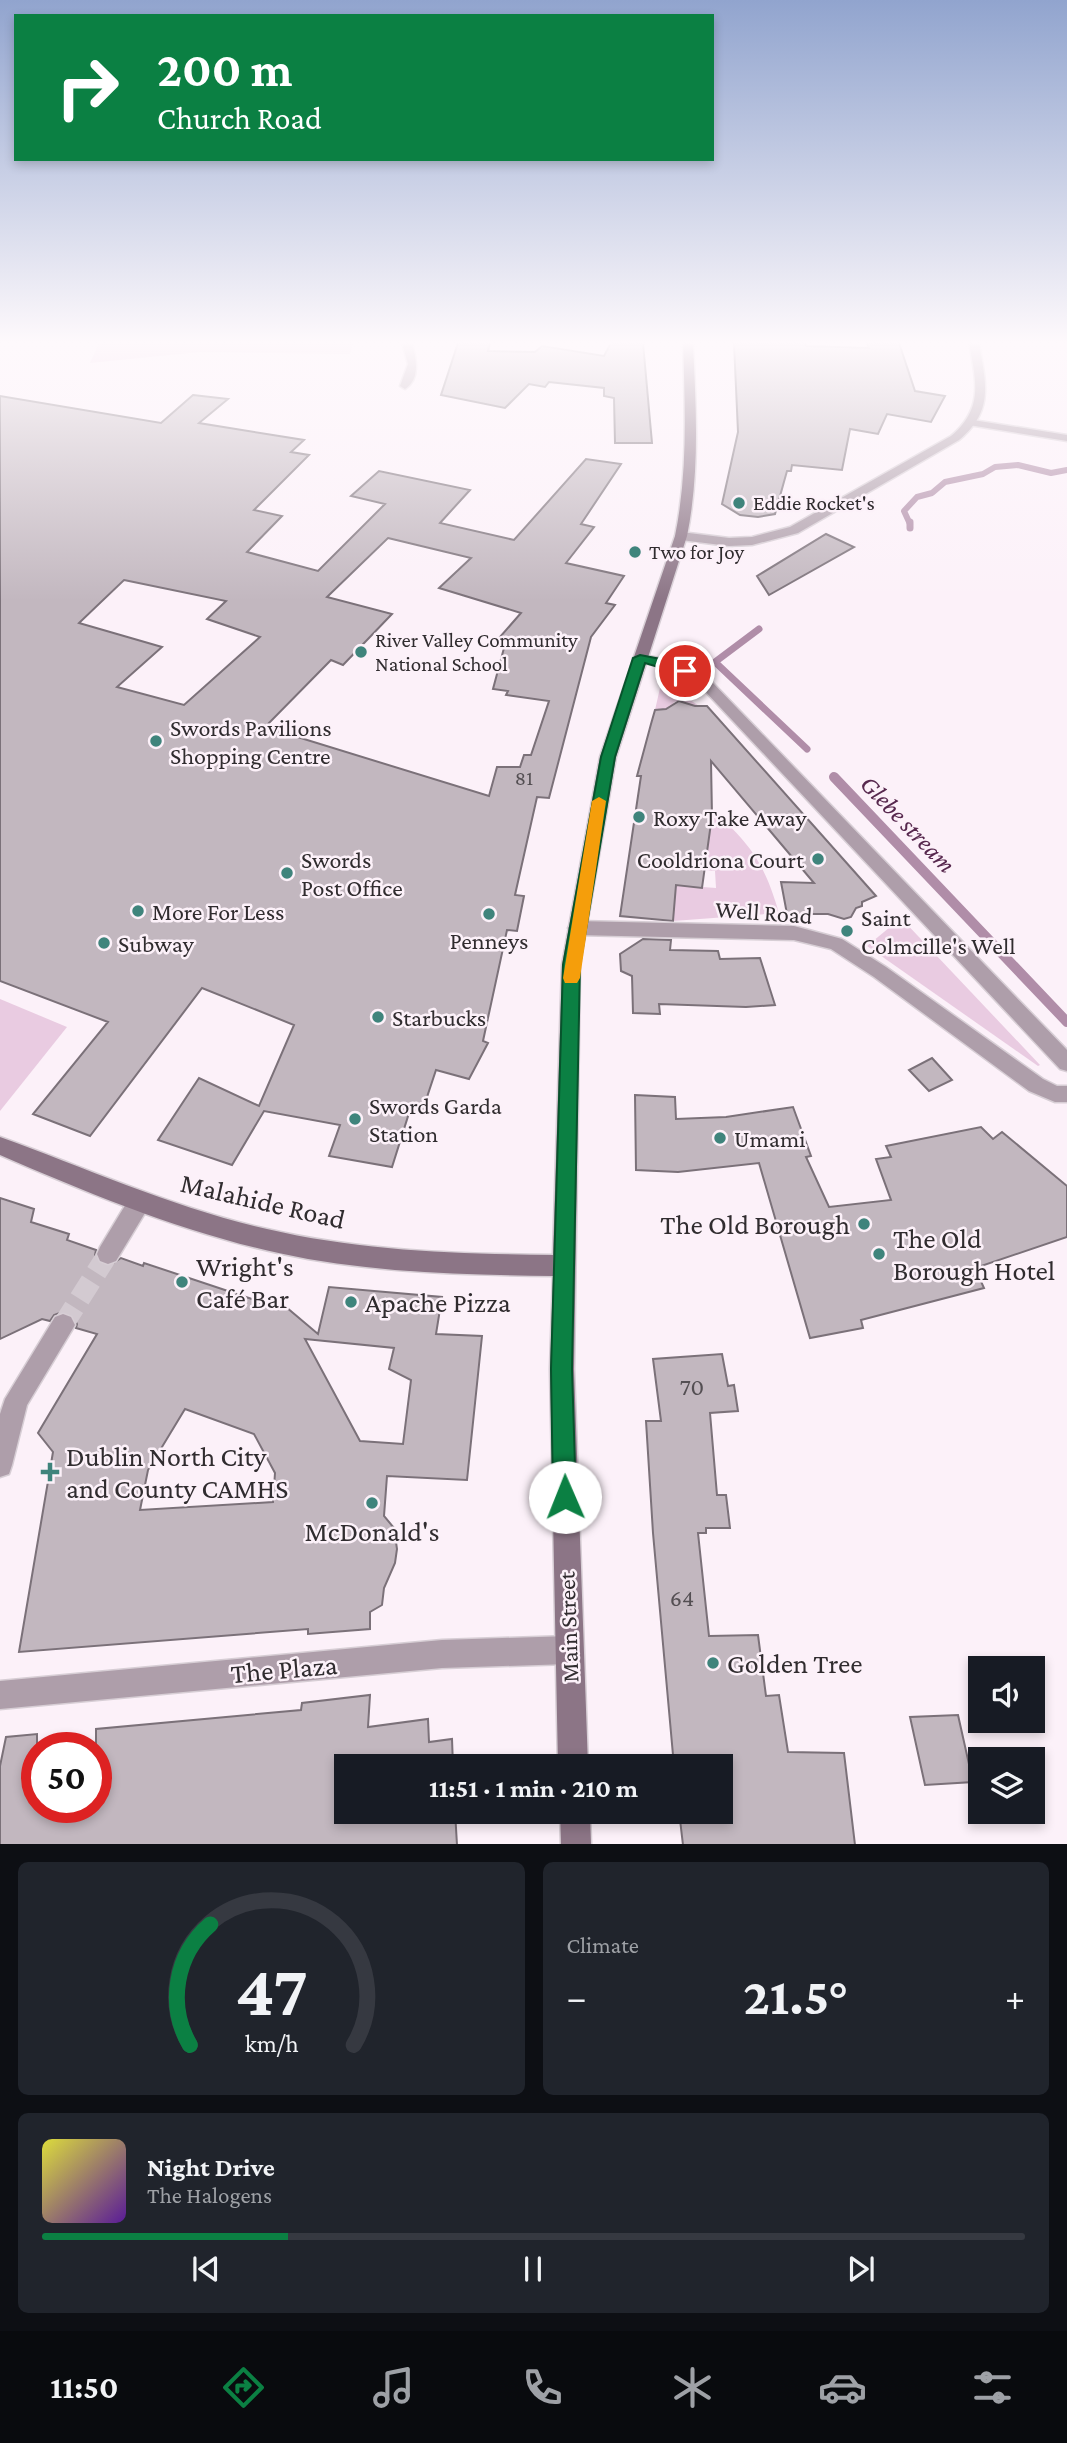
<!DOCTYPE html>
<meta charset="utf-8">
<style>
:root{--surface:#171b24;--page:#20242c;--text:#f1f3f6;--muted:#9ea1a6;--line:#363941;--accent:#0b8043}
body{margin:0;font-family:"Crimson Pro",serif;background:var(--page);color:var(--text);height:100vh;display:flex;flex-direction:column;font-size:26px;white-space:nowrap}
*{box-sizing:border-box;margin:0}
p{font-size:23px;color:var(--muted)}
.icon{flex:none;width:38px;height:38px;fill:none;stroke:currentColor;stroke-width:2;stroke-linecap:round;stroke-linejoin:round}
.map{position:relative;height:1844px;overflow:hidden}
.panel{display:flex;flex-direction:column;gap:18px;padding:18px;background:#0d0f14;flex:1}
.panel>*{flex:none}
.top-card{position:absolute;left:14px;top:14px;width:700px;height:147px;border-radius:0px;box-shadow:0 4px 10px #0003;background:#0b8043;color:#fff;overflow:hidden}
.fabs{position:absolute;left:968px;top:1656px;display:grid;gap:14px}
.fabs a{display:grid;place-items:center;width:77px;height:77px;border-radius:0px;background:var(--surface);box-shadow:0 4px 10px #0003;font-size:35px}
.speed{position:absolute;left:21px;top:1732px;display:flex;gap:14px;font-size:35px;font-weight:700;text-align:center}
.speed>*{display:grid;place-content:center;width:91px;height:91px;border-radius:50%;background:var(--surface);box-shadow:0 4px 10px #0003;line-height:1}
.speed .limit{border:10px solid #d22;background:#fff;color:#111}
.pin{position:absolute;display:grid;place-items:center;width:60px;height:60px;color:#fff;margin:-30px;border:4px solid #fff;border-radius:50%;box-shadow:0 2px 7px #0007}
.me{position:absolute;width:77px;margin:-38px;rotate:359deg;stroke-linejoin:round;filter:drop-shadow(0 0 5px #0008)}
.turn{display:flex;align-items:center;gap:24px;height:147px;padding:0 28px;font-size:32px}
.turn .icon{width:91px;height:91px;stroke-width:2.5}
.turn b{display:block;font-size:49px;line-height:60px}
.big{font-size:52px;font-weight:700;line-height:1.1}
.panel .widget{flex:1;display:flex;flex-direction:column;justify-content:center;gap:10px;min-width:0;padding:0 24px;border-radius:10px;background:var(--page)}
.panel .dial{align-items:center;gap:0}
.dial svg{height:182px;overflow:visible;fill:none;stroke:var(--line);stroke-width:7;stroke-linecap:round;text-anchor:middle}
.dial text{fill:var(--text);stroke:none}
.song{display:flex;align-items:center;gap:21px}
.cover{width:84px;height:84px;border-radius:10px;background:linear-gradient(135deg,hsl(60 70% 55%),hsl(270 70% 35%))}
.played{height:7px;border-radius:4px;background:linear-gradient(90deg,var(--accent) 25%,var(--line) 25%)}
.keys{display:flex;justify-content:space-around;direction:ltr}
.heat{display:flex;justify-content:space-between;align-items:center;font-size:38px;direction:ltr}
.panel .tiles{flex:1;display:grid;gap:18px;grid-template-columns:1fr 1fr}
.widget:last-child{grid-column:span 2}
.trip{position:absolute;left:334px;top:1754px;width:399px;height:70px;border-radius:0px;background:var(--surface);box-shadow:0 4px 10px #0003;font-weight:700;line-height:70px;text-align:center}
.tab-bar{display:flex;height:112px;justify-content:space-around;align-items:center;background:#090b0e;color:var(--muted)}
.tab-bar .icon{width:49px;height:49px}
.tab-bar .on{color:var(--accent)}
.tab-bar b{font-size:32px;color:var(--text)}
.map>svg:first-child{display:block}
.green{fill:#e9cbe1}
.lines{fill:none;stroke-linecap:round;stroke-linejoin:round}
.stream-far2{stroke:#b08da8;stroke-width:6}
.stream-far1{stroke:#b08da8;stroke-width:7}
.stream{stroke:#b08da8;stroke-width:10}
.building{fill:#c2b7bf;stroke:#7b7179;stroke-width:2;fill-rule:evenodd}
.minor-tunnel{stroke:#d3cad1;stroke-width:21;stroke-dasharray:21 10;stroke-linecap:butt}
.pedestrian-casing{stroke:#d7ced5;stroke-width:3}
.minor-casing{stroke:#d7ced5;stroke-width:3}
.tertiary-casing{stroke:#d7ced5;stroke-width:3}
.secondary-casing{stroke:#d7ced5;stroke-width:3}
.pedestrian{fill:#ae9eaa;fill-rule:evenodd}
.minor{fill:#ae9eaa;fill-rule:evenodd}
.tertiary{fill:#ae9eaa;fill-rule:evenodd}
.secondary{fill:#8c7586;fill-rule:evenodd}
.route{fill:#0b8043;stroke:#07532c;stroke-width:2}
.slow{fill:#f59e0b}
.poi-dot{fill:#3f847c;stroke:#fcf1f9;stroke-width:2.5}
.labels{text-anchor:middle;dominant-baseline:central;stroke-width:5;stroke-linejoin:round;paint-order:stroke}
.far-poi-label{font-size:21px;fill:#302c2f;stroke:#fcf1f9;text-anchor:start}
.number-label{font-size:21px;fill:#544f53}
.poi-label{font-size:24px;fill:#302c2f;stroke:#fcf1f9;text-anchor:start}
.street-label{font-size:24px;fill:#302c2f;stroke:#fcf1f9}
.near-number-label{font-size:24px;fill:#544f53}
.water-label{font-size:26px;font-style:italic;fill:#57284e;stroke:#fcf1f9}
.near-street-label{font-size:28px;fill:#302c2f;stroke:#fcf1f9}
.near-poi-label{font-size:28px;fill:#302c2f;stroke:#fcf1f9;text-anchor:start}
</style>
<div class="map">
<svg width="1067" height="1845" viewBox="0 0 1067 1845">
<rect width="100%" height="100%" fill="#fcf1f9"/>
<g class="green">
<polygon points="99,343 353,343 350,354 200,352 90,363"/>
<path d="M670 686 699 706C690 706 684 700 674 702L670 709 655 710 660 688Z"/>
<path d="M712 809C751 845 764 862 779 913L673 921 676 885 716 888 715 871 705 870Z"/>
<polygon points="901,918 1040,1065 1038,1066 867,946"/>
<polygon points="0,999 67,1027 0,1111"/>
</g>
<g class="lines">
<polyline class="stream-far2" points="910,524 904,511 917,497 932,493 945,482 983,474 995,467 1018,465 1051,473 1067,470"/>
<g class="stream-far1">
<polyline points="910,522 910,528"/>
<polyline points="759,629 715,662 807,749"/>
</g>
<polyline class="stream" points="834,777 1067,1022"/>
</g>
<g class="building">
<polygon points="458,343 490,343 488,351 535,352 542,346 604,356 611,343 643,343 652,443 615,443 614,398 604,396 604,388 549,382 545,387 529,384 505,408 441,395"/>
<polygon points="734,343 805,343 806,346 869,348 867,343 899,343 915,391 945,396 931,422 887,414 878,434 850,429 842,470 792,465 791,471 787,471 775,514 758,517 740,515 722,504 738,432"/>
<path d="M193 395 228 399 199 423 304 440 291 452 309 455 254 510 282 516 247 552 318 571 385 504 351 496 379 471 470 490 440 523 514 540 586 459 621 464 581 524 594 527 566 563 624 576 606 603 615 605 591 637 549 798 537 797 515 895 524 896 517 931 507 930 483 1041 488 1043 469 1079 436 1070 422 1112 410 1110 392 1167 329 1156 340 1125 264 1111 232 1165 158 1140 199 1078 259 1106 294 1025 202 988 90 1136 33 1114 108 1022 0 981V396L161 423ZM388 538 471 558 439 588 521 613 493 645 504 648 493 689 508 691 506 695 549 701 531 755H524L520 767H497L489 796 265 727 331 660 343 665 392 614 327 597ZM124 580 226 601 207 619 260 637 184 705 117 687 162 647 79 623Z"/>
<polygon points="826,534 854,547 769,595 757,576"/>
<polygon points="679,701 695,706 707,706 876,896 862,902 862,906 856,908 851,917 844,919 828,914 787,914 781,882 814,883 711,761 712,816 702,888 676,885 673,921 620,916 641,776 637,776 651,724 655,710 666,709"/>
<polygon points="643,939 671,940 670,950 718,951 720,959 760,958 775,1005 746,1007 659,1004 660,1014 633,1013 632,976 621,971 620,954"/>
<polygon points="932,1058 952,1080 929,1091 909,1070"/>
<polygon points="635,1095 675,1097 676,1119 726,1117 793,1107 811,1156 806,1157 829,1207 891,1200 876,1159 891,1157 886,1146 981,1127 993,1139 1002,1132 1067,1186 1067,1237 975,1268 984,1288 861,1320 863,1328 810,1338 759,1163 678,1172 636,1170"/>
<path d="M0 1198 34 1209 31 1222 69 1234 67 1240 96 1250 95 1255 99 1263 109 1266 121 1258 143 1266 144 1263 273 1306 286 1307 318 1334 329 1287 442 1297 436 1334 482 1336 467 1480 387 1476 384 1516 394 1528 397 1549 395 1563 384 1588 382 1605 370 1612V1629L308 1634V1629L19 1652 53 1452 38 1433 97 1334 76 1328 77 1324 73 1316 62 1312 54 1315 50 1321 42 1319 0 1339ZM305 1339 394 1348 389 1369 411 1380 403 1444 360 1441ZM185 1409 254 1434 275 1473 273 1502 140 1510 148 1470Z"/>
<polygon points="722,1354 728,1386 734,1385 738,1411 710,1413 717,1495 726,1495 730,1528 706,1528 706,1533 698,1533 709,1636 758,1635 766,1696 779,1695 788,1752 844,1753 855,1845 683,1845 679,1811 721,1811 721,1766 674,1766 653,1533 646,1421 661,1421 653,1359"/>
<polygon points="370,1695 368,1727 428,1719 429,1742 452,1739 453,1766 346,1766 346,1811 455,1811 457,1845 0,1845 0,1766 6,1737 37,1734 37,1808 96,1808 96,1729 301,1710 302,1703"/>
<polygon points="958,1715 973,1782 925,1785 910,1717"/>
</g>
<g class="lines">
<polyline class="minor-tunnel" points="63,1325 108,1254"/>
<defs>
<polygon id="pedestrian" points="569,1636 579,1640 583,1650 579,1660 569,1664 442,1668 0,1709 0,1681 442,1640"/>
<g id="minor">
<path d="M402 343H412C416 358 421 379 405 389L400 386 408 364Z"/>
<polygon points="973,420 1067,435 1067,441 969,425 968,423"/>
<polygon points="140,1191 148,1194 151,1201 148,1208 116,1261 108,1264 100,1261 97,1254 100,1247 132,1194"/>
<polygon points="63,1314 71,1317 75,1325 27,1405 12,1465 9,1474 0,1477 0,1414 5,1399 55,1317"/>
</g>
<g id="tertiary">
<path d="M969 343H979C986 384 994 411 959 440L798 533 752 545 729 546 681 540 675 536 681 532 729 538 752 537 790 527 951 436C984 408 976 381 969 343Z"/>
<polygon points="640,654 672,661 712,682 1067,1050 1067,1071 1060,1069 702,688 662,667 635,661 633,658"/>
<polygon points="577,921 794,926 842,939 886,967 1043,1079 1057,1086 1067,1086 1067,1102 1055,1102 1029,1091 874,977 831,949 794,940 577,935 571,933 568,928 571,923"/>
</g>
<g id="secondary">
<path d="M683 343H693C696 408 700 472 687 536L616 757 580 965 574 1369 588 1766H558L550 1369 553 1276C471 1275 389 1273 308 1259 202 1240 99 1198 0 1155V1137C89 1169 174 1208 267 1229 361 1251 458 1254 553 1255L562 965 600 757 675 536C688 472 685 408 683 343Z"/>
<polygon points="560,1811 590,1811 591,1845 561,1845"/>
</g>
</defs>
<use href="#pedestrian" class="pedestrian-casing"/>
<use href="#minor" class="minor-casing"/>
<use href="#tertiary" class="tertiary-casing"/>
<use href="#secondary" class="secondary-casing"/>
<use href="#pedestrian" class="pedestrian"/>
<use href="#minor" class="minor"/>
<use href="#tertiary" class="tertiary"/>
<use href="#secondary" class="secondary"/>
</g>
<linearGradient id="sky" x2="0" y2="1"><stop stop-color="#91a4ce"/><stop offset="0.57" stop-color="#fef9fc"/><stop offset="1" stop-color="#fef9fc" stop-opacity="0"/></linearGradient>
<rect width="1067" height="601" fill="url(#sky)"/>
<polygon class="route" points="640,655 671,661 692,671 685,675 645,663 615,757 580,965 572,1369 576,1497 573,1505 565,1508 556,1505 553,1497 551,1369 563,965 601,757 633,658"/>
<polygon class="slow" points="599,797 606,801 580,978 577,983 565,983 563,978 592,801"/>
<g class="poi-dot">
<circle cx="739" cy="503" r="7"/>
<circle cx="635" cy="552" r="7"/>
<circle cx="361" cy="652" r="7"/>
<circle cx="156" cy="741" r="7"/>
<circle cx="639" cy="817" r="7"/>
<circle cx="818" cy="859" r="7"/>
<circle cx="287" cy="873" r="7"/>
<circle cx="138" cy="911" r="7"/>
<circle cx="489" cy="914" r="7"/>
<circle cx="847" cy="931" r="7"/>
<circle cx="104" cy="943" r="7"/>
<circle cx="378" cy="1017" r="7"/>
<circle cx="355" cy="1119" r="7"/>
<circle cx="720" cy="1138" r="7"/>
<circle cx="864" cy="1224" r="7"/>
<circle cx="879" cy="1254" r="7"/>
<circle cx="182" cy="1282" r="7"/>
<circle cx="351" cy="1302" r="7"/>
<path d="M46.5 1461.5h7v7h7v7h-7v7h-7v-7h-7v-7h7z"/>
<circle cx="372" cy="1503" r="7"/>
<circle cx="713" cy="1663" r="7"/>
</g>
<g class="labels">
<g class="far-poi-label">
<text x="753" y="503">Eddie Rocket's</text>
<text x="649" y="552">Two for Joy</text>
<text x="375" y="640">River Valley Community<tspan x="375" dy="24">National School</tspan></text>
</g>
<g class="number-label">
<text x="524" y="778">81</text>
</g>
<g class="poi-label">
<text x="170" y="727">Swords Pavilions<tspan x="170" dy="28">Shopping Centre</tspan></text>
<text x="653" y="817">Roxy Take Away</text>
<text x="301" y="859">Swords<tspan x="301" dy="28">Post Office</tspan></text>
<text x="804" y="859" text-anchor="end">Cooldriona Court</text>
<text x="152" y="911">More For Less</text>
<text x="861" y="917">Saint<tspan x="861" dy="28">Colmcille's Well</tspan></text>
<text x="489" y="940" text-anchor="middle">Penneys</text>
<text x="118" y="943">Subway</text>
<text x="392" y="1017">Starbucks</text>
<text x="369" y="1105">Swords Garda<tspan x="369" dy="28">Station</tspan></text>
<text x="734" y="1138">Umami</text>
</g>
<g class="street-label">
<text transform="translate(764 912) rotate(4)">Well Road</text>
<text transform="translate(568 1627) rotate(-92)">Main Street</text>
</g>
<g class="near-number-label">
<text x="692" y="1386">70</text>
<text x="682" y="1597">64</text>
</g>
<g class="water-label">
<text transform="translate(908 824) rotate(46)">Glebe stream</text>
</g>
<g class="near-street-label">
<text transform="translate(263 1201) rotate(13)">Malahide Road</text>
<text transform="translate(284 1669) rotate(-5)">The Plaza</text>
</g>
<g class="near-poi-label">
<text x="850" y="1224" text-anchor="end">The Old Borough</text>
<text x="893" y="1238">The Old<tspan x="893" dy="32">Borough Hotel</tspan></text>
<text x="196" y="1266">Wright's<tspan x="196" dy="32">Café Bar</tspan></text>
<text x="365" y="1302">Apache Pizza</text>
<text x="66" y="1456">Dublin North City<tspan x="66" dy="32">and County CAMHS</tspan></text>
<text x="372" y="1531" text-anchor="middle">McDonald's</text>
<text x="727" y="1663">Golden Tree</text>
</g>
</g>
</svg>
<div class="fabs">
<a><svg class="icon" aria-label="sound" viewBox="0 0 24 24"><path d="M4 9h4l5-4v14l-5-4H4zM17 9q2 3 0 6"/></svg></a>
<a><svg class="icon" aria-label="layers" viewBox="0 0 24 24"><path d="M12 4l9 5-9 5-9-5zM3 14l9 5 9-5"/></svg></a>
</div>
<div class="speed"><div class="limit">50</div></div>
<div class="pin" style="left:685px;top:671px;background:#d93025"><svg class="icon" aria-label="arrive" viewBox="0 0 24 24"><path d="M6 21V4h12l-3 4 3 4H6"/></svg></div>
<svg class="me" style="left:565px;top:1497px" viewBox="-20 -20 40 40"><circle r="19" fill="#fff"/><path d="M0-13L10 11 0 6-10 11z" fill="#0b8043"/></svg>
<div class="trip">11:51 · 1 min · 210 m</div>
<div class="top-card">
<div class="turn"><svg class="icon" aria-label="right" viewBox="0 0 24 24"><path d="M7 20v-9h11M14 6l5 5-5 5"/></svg><div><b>200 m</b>Church Road</div></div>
</div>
</div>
<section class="panel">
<div class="tiles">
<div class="widget dial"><svg viewBox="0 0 100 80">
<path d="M14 69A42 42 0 1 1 86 69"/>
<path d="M14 69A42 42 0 0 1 23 16" stroke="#0b8043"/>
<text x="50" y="56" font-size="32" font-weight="700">47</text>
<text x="50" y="72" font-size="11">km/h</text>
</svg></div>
<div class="widget"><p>Climate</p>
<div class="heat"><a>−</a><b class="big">21.5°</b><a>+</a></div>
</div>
<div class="widget">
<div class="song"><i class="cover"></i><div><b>Night Drive</b><p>The Halogens</p></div></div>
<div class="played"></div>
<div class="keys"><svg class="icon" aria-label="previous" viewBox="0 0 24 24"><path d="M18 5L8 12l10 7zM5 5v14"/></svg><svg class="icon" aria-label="pause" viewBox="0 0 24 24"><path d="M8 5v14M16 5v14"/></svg><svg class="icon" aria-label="next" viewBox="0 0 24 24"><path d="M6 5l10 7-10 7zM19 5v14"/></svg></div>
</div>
</div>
</section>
<nav class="tab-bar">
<b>11:50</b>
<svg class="icon on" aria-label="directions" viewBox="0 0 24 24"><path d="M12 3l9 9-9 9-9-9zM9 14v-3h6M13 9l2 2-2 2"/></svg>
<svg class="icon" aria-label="music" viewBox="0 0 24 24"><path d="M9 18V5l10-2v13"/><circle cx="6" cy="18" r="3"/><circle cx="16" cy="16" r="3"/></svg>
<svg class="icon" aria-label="phone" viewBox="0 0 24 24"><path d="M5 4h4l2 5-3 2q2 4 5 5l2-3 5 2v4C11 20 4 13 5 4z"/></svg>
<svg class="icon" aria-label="climate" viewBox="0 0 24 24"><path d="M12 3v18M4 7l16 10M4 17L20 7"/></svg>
<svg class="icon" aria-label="car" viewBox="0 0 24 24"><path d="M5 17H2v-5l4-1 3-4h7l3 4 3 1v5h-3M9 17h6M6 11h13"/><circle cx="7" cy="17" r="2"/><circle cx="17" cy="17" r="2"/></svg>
<svg class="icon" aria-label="filters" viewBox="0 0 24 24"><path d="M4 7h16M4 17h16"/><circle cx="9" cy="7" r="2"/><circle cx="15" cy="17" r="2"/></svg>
</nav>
